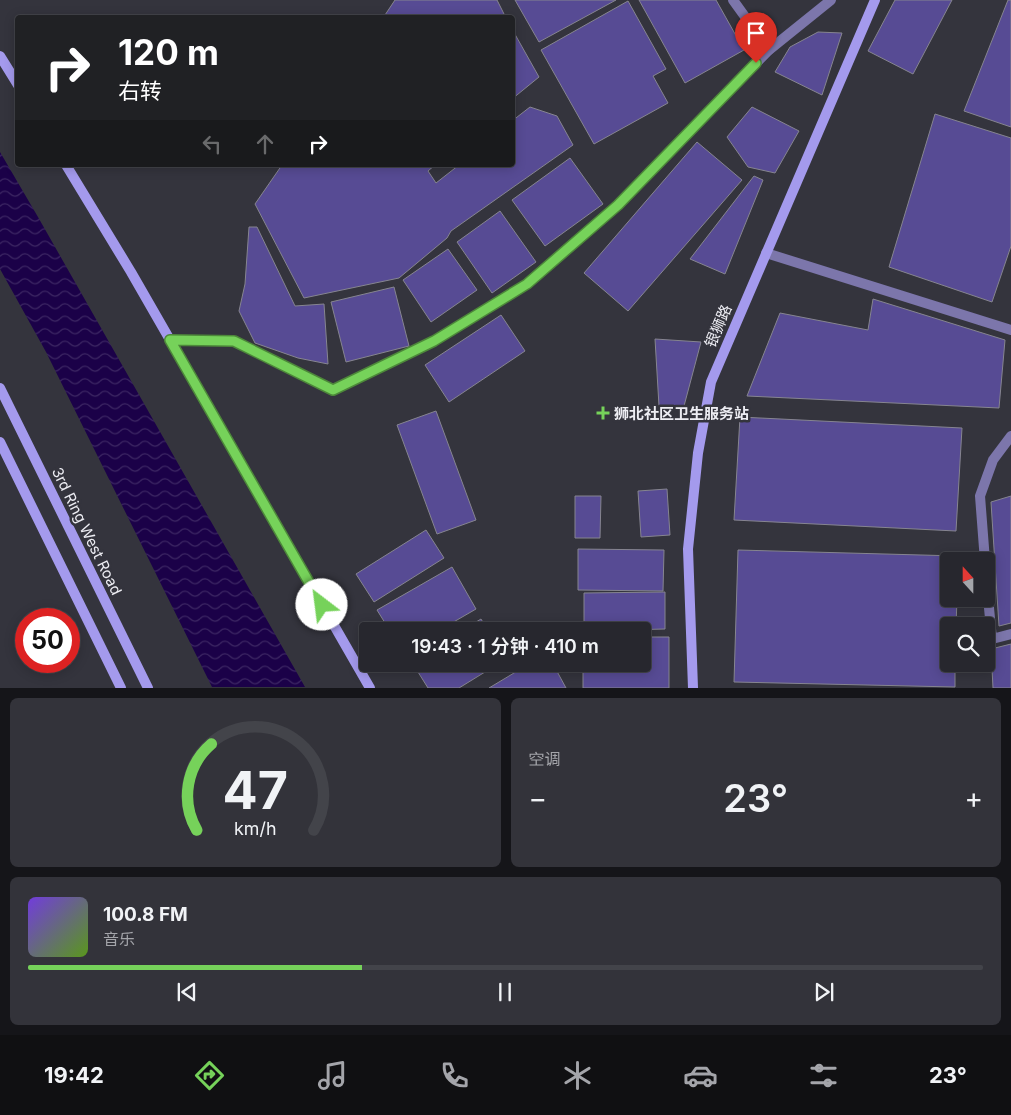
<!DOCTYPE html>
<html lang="zh">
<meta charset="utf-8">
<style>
:root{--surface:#27272e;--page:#33333a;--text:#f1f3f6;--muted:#a4a5aa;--line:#43444a;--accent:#76d25a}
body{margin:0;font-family:Inter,"Noto Sans SC",sans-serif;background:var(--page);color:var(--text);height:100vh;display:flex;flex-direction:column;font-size:19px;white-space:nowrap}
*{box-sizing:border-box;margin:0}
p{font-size:16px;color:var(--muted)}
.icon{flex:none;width:28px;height:28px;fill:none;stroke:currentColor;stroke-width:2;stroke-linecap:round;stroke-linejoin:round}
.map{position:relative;height:688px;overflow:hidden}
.side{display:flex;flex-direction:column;gap:10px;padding:10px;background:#151519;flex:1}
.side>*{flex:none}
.top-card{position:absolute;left:15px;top:15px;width:500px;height:152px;border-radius:5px;box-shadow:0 2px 12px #0003,0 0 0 1px var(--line);background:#202124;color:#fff;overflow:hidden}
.needle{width:32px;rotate:339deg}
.fabs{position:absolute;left:940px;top:552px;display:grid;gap:10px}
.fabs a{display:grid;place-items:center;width:55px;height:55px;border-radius:5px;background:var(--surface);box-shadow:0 2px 12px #0003,0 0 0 1px var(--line);font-size:25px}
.speed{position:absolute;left:15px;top:608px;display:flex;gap:10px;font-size:25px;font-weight:700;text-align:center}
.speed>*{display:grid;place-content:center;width:65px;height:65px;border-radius:50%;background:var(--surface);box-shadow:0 2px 12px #0003,0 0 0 1px var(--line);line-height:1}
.speed .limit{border:8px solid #d22;background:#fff;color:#111}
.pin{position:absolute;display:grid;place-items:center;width:42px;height:42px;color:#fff;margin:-51px -21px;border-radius:50% 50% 50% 0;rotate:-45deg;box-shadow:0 0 5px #0007}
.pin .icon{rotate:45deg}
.me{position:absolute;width:55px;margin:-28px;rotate:330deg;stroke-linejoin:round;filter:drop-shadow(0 0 4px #0008)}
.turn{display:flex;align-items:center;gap:18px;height:105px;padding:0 20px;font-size:22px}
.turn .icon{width:65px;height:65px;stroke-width:2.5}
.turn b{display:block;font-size:35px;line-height:42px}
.lanes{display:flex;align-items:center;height:48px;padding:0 20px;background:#0003;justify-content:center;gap:25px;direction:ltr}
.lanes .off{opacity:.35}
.big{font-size:38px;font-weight:600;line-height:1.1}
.side .tile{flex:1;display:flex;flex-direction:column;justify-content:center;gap:8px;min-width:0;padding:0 18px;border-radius:8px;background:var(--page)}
.side .dial{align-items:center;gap:0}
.dial svg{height:130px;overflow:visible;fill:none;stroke:var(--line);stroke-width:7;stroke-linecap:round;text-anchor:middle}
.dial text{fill:var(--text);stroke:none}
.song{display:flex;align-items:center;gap:15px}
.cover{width:60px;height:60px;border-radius:8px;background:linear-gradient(135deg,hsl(260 70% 55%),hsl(90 70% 35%))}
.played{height:5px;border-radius:2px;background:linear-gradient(90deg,var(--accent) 35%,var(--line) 35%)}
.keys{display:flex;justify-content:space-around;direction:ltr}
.heat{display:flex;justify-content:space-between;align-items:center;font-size:28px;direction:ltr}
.side .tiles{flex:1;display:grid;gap:10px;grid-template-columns:1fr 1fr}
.tile:last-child{grid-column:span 2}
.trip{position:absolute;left:359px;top:622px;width:292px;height:50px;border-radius:5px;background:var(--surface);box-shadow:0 2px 12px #0003,0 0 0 1px var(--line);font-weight:600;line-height:50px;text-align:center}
.tab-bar{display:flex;height:80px;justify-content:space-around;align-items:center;background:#101012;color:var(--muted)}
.tab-bar .icon{width:35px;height:35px}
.tab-bar .on{color:var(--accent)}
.tab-bar b{font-size:22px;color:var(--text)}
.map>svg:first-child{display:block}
.water{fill:url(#water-waves)}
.building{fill:#574b94;stroke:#868590}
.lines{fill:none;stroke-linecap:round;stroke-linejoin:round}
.street{stroke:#7c76ab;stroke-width:10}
.secondary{stroke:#a49aed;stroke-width:10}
.route-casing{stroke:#4d883a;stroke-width:12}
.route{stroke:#76d25a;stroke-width:9}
.poi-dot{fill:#76d25a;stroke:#34343d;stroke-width:2}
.labels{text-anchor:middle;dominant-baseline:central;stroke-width:5;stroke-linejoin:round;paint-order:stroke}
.street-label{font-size:15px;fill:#ededf3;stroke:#34343d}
.poi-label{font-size:15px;font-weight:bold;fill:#ededf3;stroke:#34343d;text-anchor:start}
</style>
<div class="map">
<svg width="1011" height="688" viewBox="0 0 1011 688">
<defs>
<pattern id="water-waves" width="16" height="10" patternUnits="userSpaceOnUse" patternTransform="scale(1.25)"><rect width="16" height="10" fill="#1b0148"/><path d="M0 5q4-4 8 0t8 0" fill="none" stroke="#3c2663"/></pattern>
</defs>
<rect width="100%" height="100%" fill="#34343d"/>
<polygon class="water" points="0,152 38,217 305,687 212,687 46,352 0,269"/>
<g class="building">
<polygon points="395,0 497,0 506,18 383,18"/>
<polygon points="515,0 616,0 539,42"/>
<polygon points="639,0 716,0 744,50 685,83"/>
<polygon points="895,0 952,0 913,74 868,51"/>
<polygon points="1008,0 1011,0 1011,127 964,111"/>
<polygon points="628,1 666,69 653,76 668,103 594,144 541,50"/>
<polygon points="512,29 539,77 512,99"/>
<polygon points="818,32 842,33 822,95 775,72 790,47"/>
<polygon points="530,107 557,116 573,145 451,231 447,238 399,278 304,298 255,204 282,165 435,165 428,171 436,183 459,165 512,165 512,121"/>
<polygon points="752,107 799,131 775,173 748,167 727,137"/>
<polygon points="935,114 1011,138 1011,246 992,302 889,267"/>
<polygon points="697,142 742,180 628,311 584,273"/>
<polygon points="570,158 603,204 545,246 512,200"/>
<polygon points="754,176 763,180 725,274 690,259"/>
<polygon points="500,211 536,262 492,293 457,242"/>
<polygon points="249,227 257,227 295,306 324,304 328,364 298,358 255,343 239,311 245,284"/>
<polygon points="448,249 477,290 431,322 403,280"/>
<polygon points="394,287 409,346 346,362 331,302"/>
<polygon points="873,299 1005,340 999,408 747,396 780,313 868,330"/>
<polygon points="501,315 525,351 449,402 425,365"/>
<polygon points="655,339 701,342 684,406 659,406"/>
<polygon points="436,411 476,520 437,534 397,425"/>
<polygon points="740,417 962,428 956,531 734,520"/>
<polygon points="667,489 670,535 641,537 638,491"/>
<polygon points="575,496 601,496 600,538 575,538"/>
<polygon points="1011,496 1011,623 999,626 991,502"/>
<polygon points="426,530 444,558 374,602 356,574"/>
<polygon points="578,549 664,550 663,591 578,590"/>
<polygon points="738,550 958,556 958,561 949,561 949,599 957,599 956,626 949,626 949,664 955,664 955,687 734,682"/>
<polygon points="452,567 476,609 438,631 390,631 377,610"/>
<polygon points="665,592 665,629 584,631 584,593"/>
<polygon points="481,619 488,631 461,631"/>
<polygon points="642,637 669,637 669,688 583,688 583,664 642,664"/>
<polygon points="1011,644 1011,688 993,688 991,649"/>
<polygon points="413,664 498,664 459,688 428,688"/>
<polygon points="529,664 553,664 566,688 489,688"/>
</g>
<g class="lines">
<g class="street">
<polyline points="733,0 769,50"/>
<polyline points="766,253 1011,330"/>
<polyline points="170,340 234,341 333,390 434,341 527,284 618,205 769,50 831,0"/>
<polyline points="985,561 980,496 993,460 1011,436"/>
<polyline points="986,577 992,639 1011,634"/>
</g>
<g class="secondary">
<polyline points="0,56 18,85"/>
<polyline points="66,165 131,272 370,688"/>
<polyline points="0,388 148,688"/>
<polyline points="0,442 121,688"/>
<polyline points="693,688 688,549 698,453 711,382 875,0"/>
</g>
</g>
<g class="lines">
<defs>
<polyline id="route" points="322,605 170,340 234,341 333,390 434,341 527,284 618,205 756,63"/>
</defs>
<use href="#route" class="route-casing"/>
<use href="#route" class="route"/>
</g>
<path class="poi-dot" d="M600.5 405.5h5v5h5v5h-5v5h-5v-5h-5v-5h5z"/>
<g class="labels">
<g class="street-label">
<text transform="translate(718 326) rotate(-67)">银狮路</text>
<text transform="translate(87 531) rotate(64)">3rd Ring West Road</text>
</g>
<g class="poi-label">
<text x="614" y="413">狮北社区卫生服务站</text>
</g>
</g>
</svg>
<div class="fabs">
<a><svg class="needle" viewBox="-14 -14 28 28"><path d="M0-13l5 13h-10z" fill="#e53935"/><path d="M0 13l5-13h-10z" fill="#a4a5aa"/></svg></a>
<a><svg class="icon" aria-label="search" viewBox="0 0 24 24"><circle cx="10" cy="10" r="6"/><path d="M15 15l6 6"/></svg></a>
</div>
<div class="speed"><div class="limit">50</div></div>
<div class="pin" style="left:756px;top:63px;background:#d93025"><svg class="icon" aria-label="arrive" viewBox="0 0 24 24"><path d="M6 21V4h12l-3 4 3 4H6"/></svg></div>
<svg class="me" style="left:322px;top:605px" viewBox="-20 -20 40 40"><circle r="19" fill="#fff"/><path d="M0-13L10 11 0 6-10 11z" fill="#76d25a"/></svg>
<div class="trip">19:43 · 1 分钟 · 410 m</div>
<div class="top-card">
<div class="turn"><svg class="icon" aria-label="right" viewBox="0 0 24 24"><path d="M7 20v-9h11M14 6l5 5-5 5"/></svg><div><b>120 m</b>右转</div></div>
<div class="lanes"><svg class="icon off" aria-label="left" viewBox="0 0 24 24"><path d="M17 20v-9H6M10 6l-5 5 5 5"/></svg><svg class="icon off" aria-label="ahead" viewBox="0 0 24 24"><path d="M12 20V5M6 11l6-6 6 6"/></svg><svg class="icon" aria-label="right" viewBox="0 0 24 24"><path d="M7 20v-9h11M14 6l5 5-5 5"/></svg></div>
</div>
</div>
<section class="side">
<div class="tiles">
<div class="tile dial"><svg viewBox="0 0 100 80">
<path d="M14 69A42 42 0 1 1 86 69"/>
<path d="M14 69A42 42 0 0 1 23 16" stroke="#76d25a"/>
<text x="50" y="56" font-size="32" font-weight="700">47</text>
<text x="50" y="72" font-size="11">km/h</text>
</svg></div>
<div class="tile"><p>空调</p>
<div class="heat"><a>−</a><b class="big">23°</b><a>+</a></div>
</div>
<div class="tile">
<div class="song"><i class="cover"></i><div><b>100.8 FM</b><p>音乐</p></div></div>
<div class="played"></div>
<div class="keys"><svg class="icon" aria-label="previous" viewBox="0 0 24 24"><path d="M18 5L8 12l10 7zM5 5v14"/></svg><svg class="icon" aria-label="pause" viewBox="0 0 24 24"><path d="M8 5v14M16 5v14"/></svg><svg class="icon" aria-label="next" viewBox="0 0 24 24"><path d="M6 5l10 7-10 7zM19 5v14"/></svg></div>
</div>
</div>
</section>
<nav class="tab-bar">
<b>19:42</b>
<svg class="icon on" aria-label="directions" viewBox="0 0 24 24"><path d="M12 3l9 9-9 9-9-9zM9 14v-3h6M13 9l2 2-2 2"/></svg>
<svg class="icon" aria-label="music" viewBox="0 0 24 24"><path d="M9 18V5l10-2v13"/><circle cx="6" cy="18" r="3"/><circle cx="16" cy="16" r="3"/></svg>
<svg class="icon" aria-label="phone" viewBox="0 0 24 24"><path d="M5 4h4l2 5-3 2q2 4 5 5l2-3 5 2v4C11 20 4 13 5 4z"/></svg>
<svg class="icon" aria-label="climate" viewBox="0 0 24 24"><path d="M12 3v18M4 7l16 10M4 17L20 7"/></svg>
<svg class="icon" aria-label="car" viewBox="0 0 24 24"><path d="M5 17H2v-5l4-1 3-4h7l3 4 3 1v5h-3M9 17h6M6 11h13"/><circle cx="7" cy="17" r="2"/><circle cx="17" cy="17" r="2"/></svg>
<svg class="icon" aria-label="filters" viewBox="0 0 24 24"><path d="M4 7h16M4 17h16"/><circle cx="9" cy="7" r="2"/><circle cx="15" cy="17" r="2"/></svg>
<b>23°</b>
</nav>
